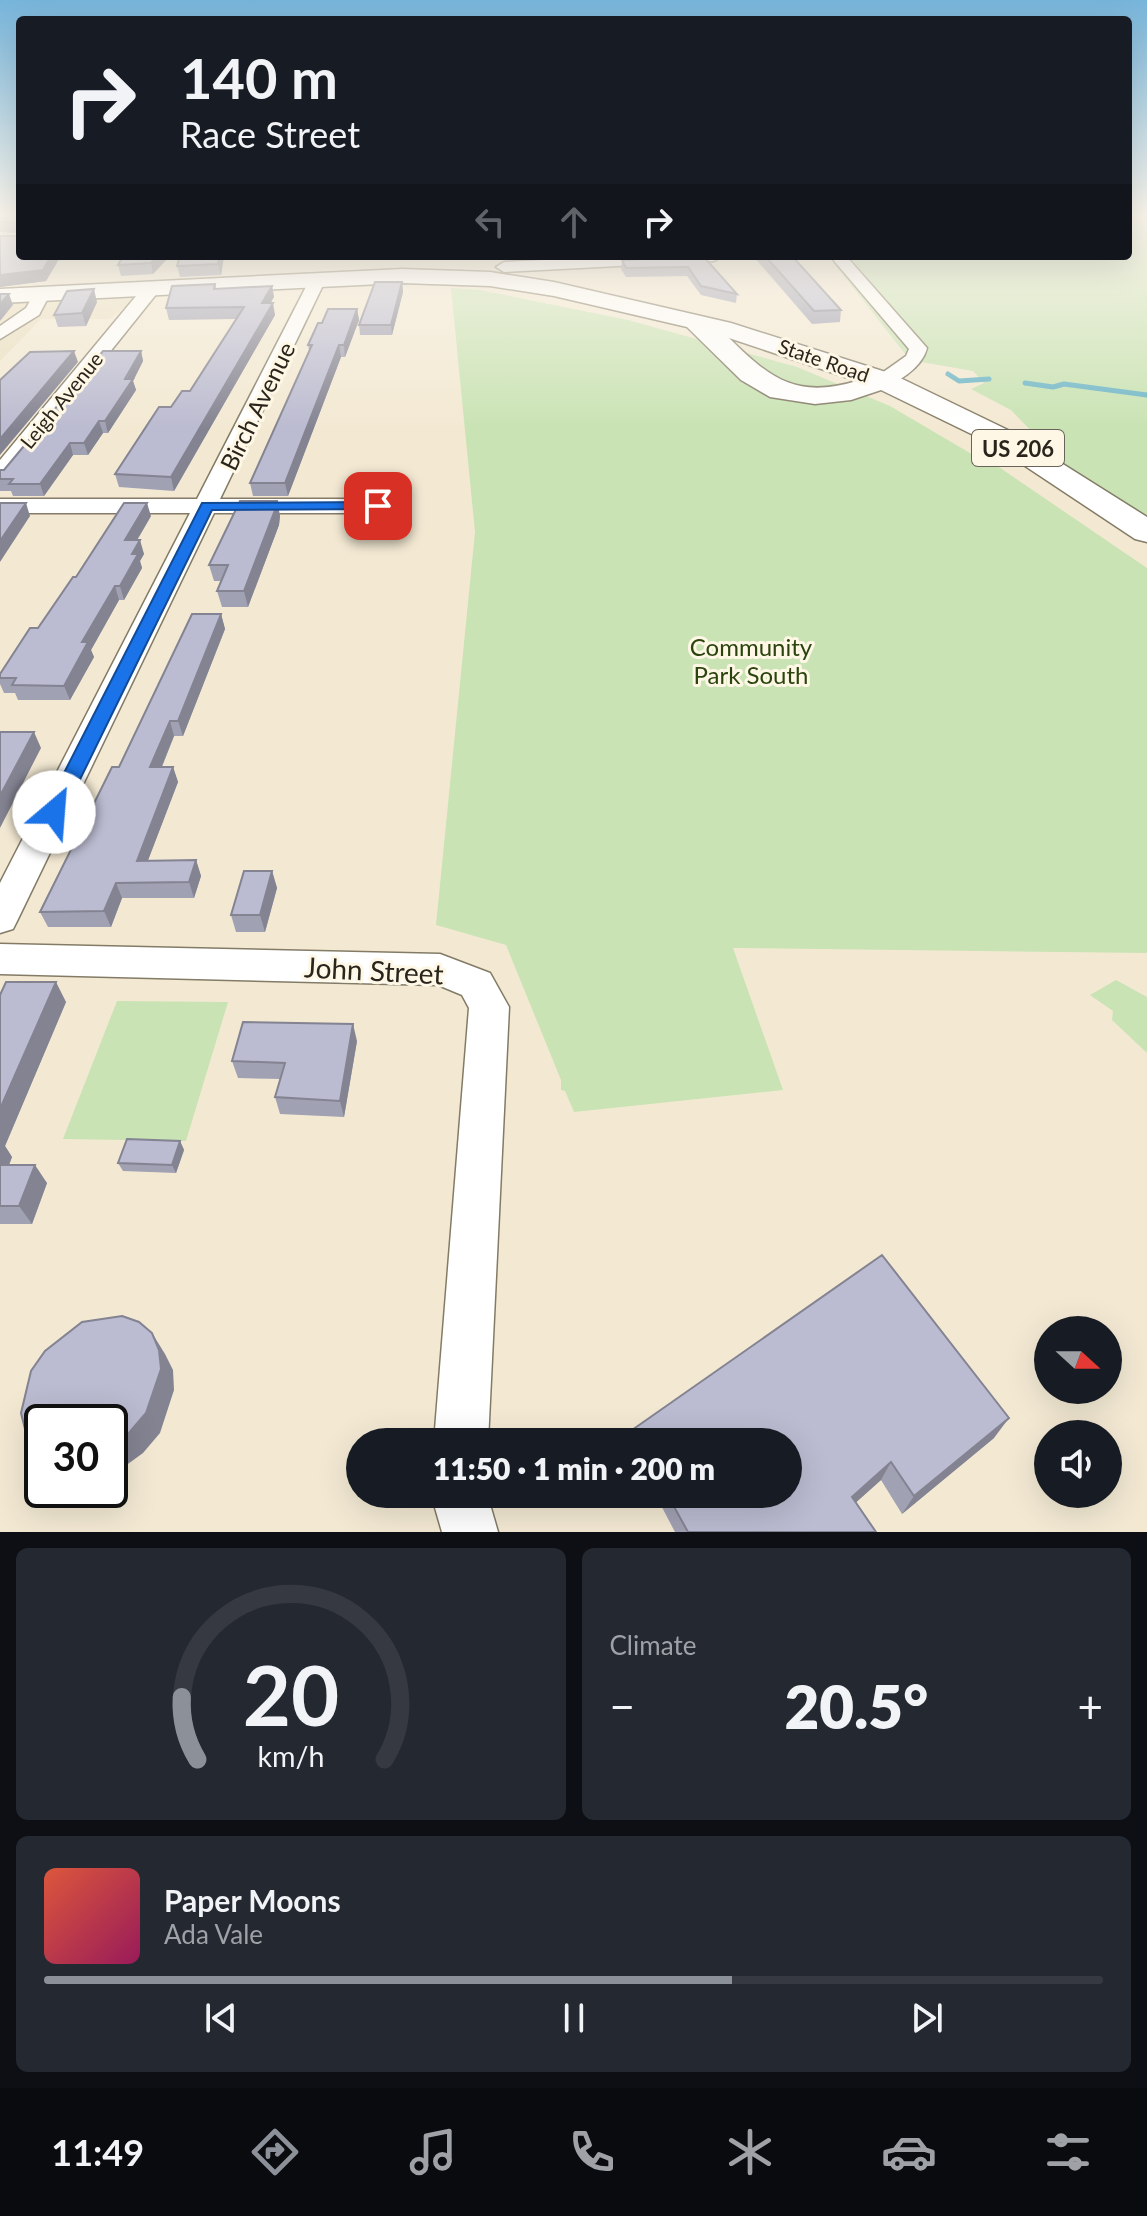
<!DOCTYPE html>
<meta charset="utf-8">
<style>
:root{--surface:#171b24;--page:#242831;--text:#f1f3f6;--muted:#9ea1a6;--line:#363941;--accent:#8c9099}
body{margin:0;font-family:Lato,sans-serif;background:var(--page);color:var(--text);height:100vh;display:flex;flex-direction:column;font-size:30px;white-space:nowrap}
*{box-sizing:border-box;margin:0}
p{font-size:26px;color:var(--muted)}
.icon{flex:none;width:44px;height:44px;fill:none;stroke:currentColor;stroke-width:2;stroke-linecap:round;stroke-linejoin:round}
.map{position:relative;height:1532px;overflow:hidden}
.panel{display:flex;flex-direction:column;gap:16px;padding:16px;background:#0d0f14;flex:1}
.panel>*{flex:none}
.top-card{position:absolute;left:16px;top:16px;width:1116px;height:244px;border-radius:8px;box-shadow:0 8px 32px #0002;background:#171b24;color:var(--text);overflow:hidden}
.needle{width:52px;rotate:111deg}
.fabs{position:absolute;left:1034px;top:1316px;display:grid;gap:16px}
.fabs a{display:grid;place-items:center;width:88px;height:88px;border-radius:50%;background:var(--surface);box-shadow:0 8px 32px #0002;font-size:40px}
.speed{position:absolute;left:24px;top:1404px;display:flex;gap:16px;font-size:40px;font-weight:700;text-align:center}
.speed>*{display:grid;place-content:center;width:104px;height:104px;border-radius:50%;background:var(--surface);box-shadow:0 8px 32px #0002;line-height:1}
.speed .limit{border:4px solid #111;border-radius:12px;background:#fff;color:#111}
.pin{position:absolute;display:grid;place-items:center;width:68px;height:68px;color:#fff;margin:-34px;border-radius:16px;box-shadow:0 4px 12px #0006}
.me{position:absolute;width:88px;margin:-44px;rotate:27deg;stroke-linejoin:round;filter:drop-shadow(0 0 6px #0008)}
.turn{display:flex;align-items:center;gap:28px;height:168px;padding:0 32px;font-size:36px}
.turn .icon{width:104px;height:104px;stroke-width:2.5}
.turn b{display:block;font-size:56px;line-height:68px}
.lanes{display:flex;align-items:center;height:76px;padding:0 32px;background:#0003;justify-content:center;gap:40px;direction:ltr}
.lanes .off{opacity:.35}
.big{font-size:60px;font-weight:800;line-height:1.1}
.panel .tile{flex:1;display:flex;flex-direction:column;justify-content:center;gap:12px;min-width:0;padding:0 28px;border-radius:12px;background:var(--page)}
.panel .dial{align-items:center;gap:0}
.dial svg{height:208px;overflow:visible;fill:none;stroke:var(--line);stroke-width:7;stroke-linecap:round;text-anchor:middle}
.dial text{fill:var(--text);stroke:none}
.song{display:flex;align-items:center;gap:24px}
.cover{width:96px;height:96px;border-radius:12px;background:linear-gradient(135deg,hsl(10 70% 55%),hsl(330 70% 35%))}
.played{height:8px;border-radius:4px;background:linear-gradient(90deg,var(--accent) 65%,var(--line) 65%)}
.keys{display:flex;justify-content:space-around;direction:ltr}
.heat{display:flex;justify-content:space-between;align-items:center;font-size:44px;direction:ltr}
.panel .tiles{flex:1;display:grid;gap:16px;grid-template-columns:1fr 1fr}
.tile:last-child{grid-column:span 2}
.trip{position:absolute;left:346px;top:1428px;width:456px;height:80px;border-radius:40px;background:var(--surface);box-shadow:0 8px 32px #0002;font-weight:800;line-height:80px;text-align:center}
.menu{display:flex;height:128px;justify-content:space-around;align-items:center;background:#090b0e;color:var(--muted)}
.menu .icon{width:56px;height:56px}
.menu .selected{color:var(--accent)}
.menu b{font-size:36px;color:var(--text)}
.map>svg:first-child{display:block}
.built{fill:#ebdfc1}
.green{fill:#c9e3b4}
.lines{fill:none;stroke-linecap:round;stroke-linejoin:round}
.stream{stroke:#6eb6c7;stroke-width:5}
.minor-casing{stroke:#837b66;stroke-width:3}
.trunk-casing{stroke:#837b66;stroke-width:3}
.minor{fill:#fff;fill-rule:evenodd}
.trunk{fill:#fff;fill-rule:evenodd}
.wall{fill:#a1a1b4}
.shaded-wall{fill:#838392}
.building{fill:#bbbbd1;stroke:#838392;stroke-width:2}
.route{fill:#1a73e8;stroke:#114b97;stroke-width:2}
.labels{text-anchor:middle;dominant-baseline:central;stroke-width:6;stroke-linejoin:round;paint-order:stroke}
.far-street-label{font-size:20px;fill:#29251d;stroke:#fef7e5}
.shield{fill:#fef7e5;stroke:#696459;stroke-width:2}
.shield-label{font-size:22px;font-weight:bold;fill:#29251d}
.street-label{font-size:24px;fill:#29251d;stroke:#fef7e5}
.park-label{font-size:24px;fill:#2b440e;stroke:#fef7e5}
.near-street-label{font-size:28px;fill:#29251d;stroke:#fef7e5}
</style>
<div class="map">
<svg width="1147" height="1532" viewBox="0 0 1147 1532">
<rect width="100%" height="100%" fill="#f3e9d3"/>
<polygon class="built" points="138,295 110,319 41,319 0,361 0,302"/>
<g class="green">
<polygon points="1128,216 1147,216 1147,523 1073,474 1011,410 971,389 984,383 973,371 910,360 828,256 1128,256"/>
<polygon points="451,288 480,290 628,320 797,367 890,406 992,466 987,459 1147,568 1147,953 733,948 783,1090 574,1112 565,1091 561,1090 561,1080 506,945 436,925 475,532"/>
<polygon points="1116,980 1147,997 1147,1053 1112,1020 1113,1011 1090,995"/>
<polygon points="117,1001 228,1002 186,1141 63,1139"/>
</g>
<g class="lines">
<g class="stream">
<polyline points="948,374 959,381 989,379"/>
<polyline points="1025,383 1053,387 1064,384 1147,395"/>
</g>
<defs>
<g id="minor">
<polygon points="623,256 722,256 714,261 504,272 496,267 504,262"/>
<path d="M830 256H846L927 348C923 366 895 389 875 384L872 380 906 356 909 349Z"/>
<polygon points="318,274 326,279 220,499 378,499 390,506 378,513 214,513 18,919 13,929 0,933 0,883 190,513 0,513 0,499 197,499 310,279"/>
<polygon points="152,283 158,284 158,292 8,479 0,481 0,460 146,284"/>
<polygon points="42,289 50,294 39,315 0,339 0,326 26,308 36,290"/>
<polygon points="0,944 440,954 490,973 509,1007 488,1442 434,1442 469,1008 462,995 438,985 0,974"/>
<polygon points="431,1494 487,1494 498,1532 442,1532"/>
</g>
<path id="trunk" d="M402 269 490 272 554 282 731 323 892 374 1012 432 1147 517V542L1135 539 992 444 881 390 851 400 815 404 770 397 741 380 687 327 554 296 490 286 402 283 0 303V289ZM729 338 857 381C796 399 771 379 729 338Z"/>
</defs>
<use href="#minor" class="minor-casing"/>
<use href="#trunk" class="trunk-casing"/>
<use href="#minor" class="minor"/>
<use href="#trunk" class="trunk"/>
</g>
<g class="wall">
<polygon points="0,216 20,216 20,256 119,256 59,259 46,281 0,287 0,236 19,236 19,233 0,232"/>
<polygon points="123,256 170,256 153,274 121,276 118,265"/>
<polygon points="180,256 224,256 221,275 180,277 177,266"/>
<polygon points="703,256 737,294 736,303 701,295 687,276 626,277 621,269 622,260"/>
<polygon points="753,256 792,256 841,310 840,322 812,324"/>
<polygon points="402,282 403,292 392,335 360,335 359,325"/>
<polygon points="215,284 216,289 272,286 274,297 270,303 275,315 174,491 119,487 115,474 171,407 190,391 236,319 169,320 166,308"/>
<polygon points="97,302 86,326 58,327 54,315"/>
<polygon points="357,309 359,320 345,357 341,357 288,496 253,496 250,483 309,351 308,345"/>
<polygon points="141,351 143,361 133,381 136,390 108,433 103,433 88,455 73,455 44,496 13,496 11,491 0,491 0,470 4,470"/>
<polygon points="277,501 280,516 279,525 248,607 222,607 217,591 222,581 214,581 209,565"/>
<polygon points="151,516 137,540 144,554 140,561 142,568 124,600 119,600 91,650 94,657 70,700 18,700 15,693 4,693 0,684 0,674 38,628 76,577"/>
<polygon points="221,614 225,629 183,736 174,736 162,767 173,767 178,782 148,860 196,860 201,876 194,898 122,898 111,927 48,927 40,912 119,767"/>
<polygon points="272,871 277,888 265,932 236,932 231,915"/>
<polygon points="0,995 66,1002 5,1146 12,1157 9,1165 47,1183 32,1224 0,1224"/>
<polygon points="357,1041 344,1117 280,1114 275,1097 280,1079 238,1078 232,1061"/>
<polygon points="180,1141 184,1150 176,1173 123,1171 118,1163"/>
<polygon points="632,1430 994,1438 902,1514 881,1480 855,1503 876,1532 675,1532 655,1494 788,1494 788,1442 631,1442"/>
</g>
<g class="shaded-wall">
<polygon points="51,256 58,256 59,259 46,281 0,287 0,275"/>
<polygon points="157,256 170,256 153,274 151,263"/>
<polygon points="220,256 224,256 221,275 218,264"/>
<polygon points="402,282 403,292 392,335 391,325"/>
<polygon points="272,286 274,297 264,315 262,303"/>
<polygon points="94,289 97,302 86,326 82,313"/>
<polygon points="9,294 13,305 0,321 0,304"/>
<polygon points="273,303 275,315 174,491 171,477"/>
<polygon points="357,309 359,320 345,357 344,345"/>
<polygon points="339,345 341,357 288,496 285,483"/>
<polygon points="74,351 78,362 0,455 0,439"/>
<polygon points="141,351 143,361 133,381 136,390 108,433 105,421"/>
<polygon points="99,421 103,433 88,455 84,443"/>
<polygon points="70,443 73,455 44,496 40,484"/>
<polygon points="277,501 280,516 279,525 248,607 244,591"/>
<polygon points="26,503 30,516 0,562 0,541"/>
<polygon points="147,503 151,516 129,554 125,540"/>
<polygon points="140,540 144,554 140,561 142,568 124,600 120,586 132,554"/>
<polygon points="115,586 119,600 91,650 94,657 70,700 64,686 82,642"/>
<polygon points="221,614 225,629 183,736 178,721"/>
<polygon points="170,721 174,736 155,783 150,767"/>
<polygon points="34,732 41,748 0,828 0,796"/>
<polygon points="173,767 178,782 142,876 137,861"/>
<polygon points="196,860 201,876 194,898 189,882"/>
<polygon points="272,871 277,888 265,932 260,915"/>
<polygon points="116,883 122,898 111,927 104,911"/>
<polygon points="56,982 66,1002 5,1146 12,1157 2,1183 0,1181 0,1109"/>
<polygon points="353,1024 357,1041 344,1117 340,1101"/>
<polygon points="180,1141 184,1150 176,1173 172,1165"/>
<polygon points="35,1165 47,1183 32,1224 19,1206"/>
<polygon points="152,1333 165,1354 173,1370 174,1390 160,1433 143,1453 121,1469 110,1473 110,1447"/>
<polygon points="1009,1418 994,1438 902,1514 914,1496"/>
<polygon points="891,1462 881,1480 842,1515 852,1497"/>
</g>
<g class="building">
<polygon points="0,216 20,216 20,256 51,256 43,270 0,275 0,236 19,236 19,222 0,222"/>
<polygon points="123,256 157,256 151,263 118,265"/>
<polygon points="180,256 220,256 218,264 177,266"/>
<polygon points="703,256 737,294 701,286 688,267 626,268 622,260"/>
<polygon points="765,256 792,256 841,310 814,311"/>
<polygon points="375,282 402,282 391,325 359,325"/>
<polygon points="215,284 214,289 272,286 262,303 273,303 171,477 115,474 159,407 171,407 182,391 190,391 244,307 166,308 172,286"/>
<polygon points="94,289 82,313 54,315 67,291"/>
<polygon points="0,294 9,294 0,304"/>
<polygon points="328,309 357,309 344,345 339,345 285,483 250,483 312,345 308,345 318,323 322,323"/>
<polygon points="74,351 0,439 0,380 30,352"/>
<polygon points="103,351 141,351 125,379 133,379 105,421 99,421 84,443 70,443 40,484 9,484 13,479 0,479 0,470 4,470"/>
<polygon points="240,501 277,501 275,510 244,591 217,591 228,565 209,565"/>
<polygon points="0,503 26,503 0,541"/>
<polygon points="124,503 147,503 125,540 140,540 132,554 138,554 120,586 115,586 82,642 88,642 64,686 12,685 16,678 0,678 0,674 30,628 38,628 73,577 76,577"/>
<polygon points="192,614 221,614 178,721 170,721 150,767 173,767 137,861 196,860 189,882 116,883 104,911 40,912 112,767 119,767"/>
<polygon points="0,732 34,732 0,796"/>
<polygon points="244,871 272,871 260,915 231,915"/>
<polygon points="6,982 56,982 0,1109 0,995"/>
<polygon points="243,1022 353,1024 340,1101 275,1097 285,1063 232,1061"/>
<polygon points="127,1139 180,1141 172,1165 118,1163"/>
<polygon points="0,1165 35,1165 19,1206 0,1206"/>
<polygon points="882,1255 1009,1418 914,1496 891,1462 852,1497 876,1532 688,1532 667,1494 788,1494 788,1442 639,1442 632,1430"/>
<polygon points="122,1316 139,1322 152,1333 159,1350 161,1369 146,1413 128,1434 110,1447 110,1422 42,1422 42,1451 39,1449 26,1433 21,1413 31,1371 45,1351 82,1322"/>
</g>
<linearGradient id="sky" x2="0" y2="1"><stop stop-color="#77b5db"/><stop offset="0.5" stop-color="#faf5eb"/><stop offset="1" stop-color="#faf5eb" stop-opacity="0"/></linearGradient>
<rect width="1147" height="430" fill="url(#sky)"/>
<polygon class="route" points="378,502 385,506 383,509 212,510 64,812 54,818 47,816 44,812 202,503"/>
<g class="labels">
<g class="far-street-label">
<text transform="translate(824 360) rotate(19)">State Road</text>
<text transform="translate(61 400) rotate(-51)">Leigh Avenue</text>
</g>
<rect class="shield" x="972" y="430" width="92" height="36" rx="6"/>
<g class="shield-label">
<text x="1018" y="448">US 206</text>
</g>
<g class="street-label">
<text transform="translate(257 406) rotate(-64)">Birch Avenue</text>
</g>
<g class="park-label">
<text x="751" y="646">Community<tspan x="751" dy="28">Park South</tspan></text>
</g>
<g class="near-street-label">
<text transform="translate(374 970) rotate(3)">John Street</text>
</g>
</g>
</svg>
<div class="fabs">
<a><svg class="needle" viewBox="-14 -14 28 28"><path d="M0-13l5 13h-10z" fill="#e53935"/><path d="M0 13l5-13h-10z" fill="#9ea1a6"/></svg></a>
<a><svg class="icon" aria-label="sound" viewBox="0 0 24 24"><path d="M4 9h4l5-4v14l-5-4H4zM17 9q2 3 0 6"/></svg></a>
</div>
<div class="speed"><div class="limit">30</div></div>
<div class="pin" style="left:378px;top:506px;background:#d93025"><svg class="icon" aria-label="arrive" viewBox="0 0 24 24"><path d="M6 21V4h12l-3 4 3 4H6"/></svg></div>
<svg class="me" style="left:54px;top:812px" viewBox="-20 -20 40 40"><circle r="19" fill="#fff"/><path d="M0-13L10 11 0 6-10 11z" fill="#1a73e8"/></svg>
<div class="trip">11:50 · 1 min · 200 m</div>
<div class="top-card">
<div class="turn"><svg class="icon" aria-label="right" viewBox="0 0 24 24"><path d="M7 20v-9h11M14 6l5 5-5 5"/></svg><div><b>140 m</b>Race Street</div></div>
<div class="lanes"><svg class="icon off" aria-label="left" viewBox="0 0 24 24"><path d="M17 20v-9H6M10 6l-5 5 5 5"/></svg><svg class="icon off" aria-label="ahead" viewBox="0 0 24 24"><path d="M12 20V5M6 11l6-6 6 6"/></svg><svg class="icon" aria-label="right" viewBox="0 0 24 24"><path d="M7 20v-9h11M14 6l5 5-5 5"/></svg></div>
</div>
</div>
<section class="panel">
<div class="tiles">
<div class="tile dial"><svg viewBox="0 0 100 80">
<path d="M14 69A42 42 0 1 1 86 69"/>
<path d="M14 69A42 42 0 0 1 8 45" stroke="#8c9099"/>
<text x="50" y="56" font-size="32" font-weight="700">20</text>
<text x="50" y="72" font-size="11">km/h</text>
</svg></div>
<div class="tile"><p>Climate</p>
<div class="heat"><a>−</a><b class="big">20.5°</b><a>+</a></div>
</div>
<div class="tile">
<div class="song"><i class="cover"></i><div><b>Paper Moons</b><p>Ada Vale</p></div></div>
<div class="played"></div>
<div class="keys"><svg class="icon" aria-label="previous" viewBox="0 0 24 24"><path d="M18 5L8 12l10 7zM5 5v14"/></svg><svg class="icon" aria-label="pause" viewBox="0 0 24 24"><path d="M8 5v14M16 5v14"/></svg><svg class="icon" aria-label="next" viewBox="0 0 24 24"><path d="M6 5l10 7-10 7zM19 5v14"/></svg></div>
</div>
</div>
</section>
<nav class="menu">
<b>11:49</b>
<svg class="icon selected" aria-label="directions" viewBox="0 0 24 24"><path d="M12 3l9 9-9 9-9-9zM9 14v-3h6M13 9l2 2-2 2"/></svg>
<svg class="icon" aria-label="music" viewBox="0 0 24 24"><path d="M9 18V5l10-2v13"/><circle cx="6" cy="18" r="3"/><circle cx="16" cy="16" r="3"/></svg>
<svg class="icon" aria-label="phone" viewBox="0 0 24 24"><path d="M5 4h4l2 5-3 2q2 4 5 5l2-3 5 2v4C11 20 4 13 5 4z"/></svg>
<svg class="icon" aria-label="climate" viewBox="0 0 24 24"><path d="M12 3v18M4 7l16 10M4 17L20 7"/></svg>
<svg class="icon" aria-label="car" viewBox="0 0 24 24"><path d="M5 17H2v-5l4-1 3-4h7l3 4 3 1v5h-3M9 17h6M6 11h13"/><circle cx="7" cy="17" r="2"/><circle cx="17" cy="17" r="2"/></svg>
<svg class="icon" aria-label="filters" viewBox="0 0 24 24"><path d="M4 7h16M4 17h16"/><circle cx="9" cy="7" r="2"/><circle cx="15" cy="17" r="2"/></svg>
</nav>
